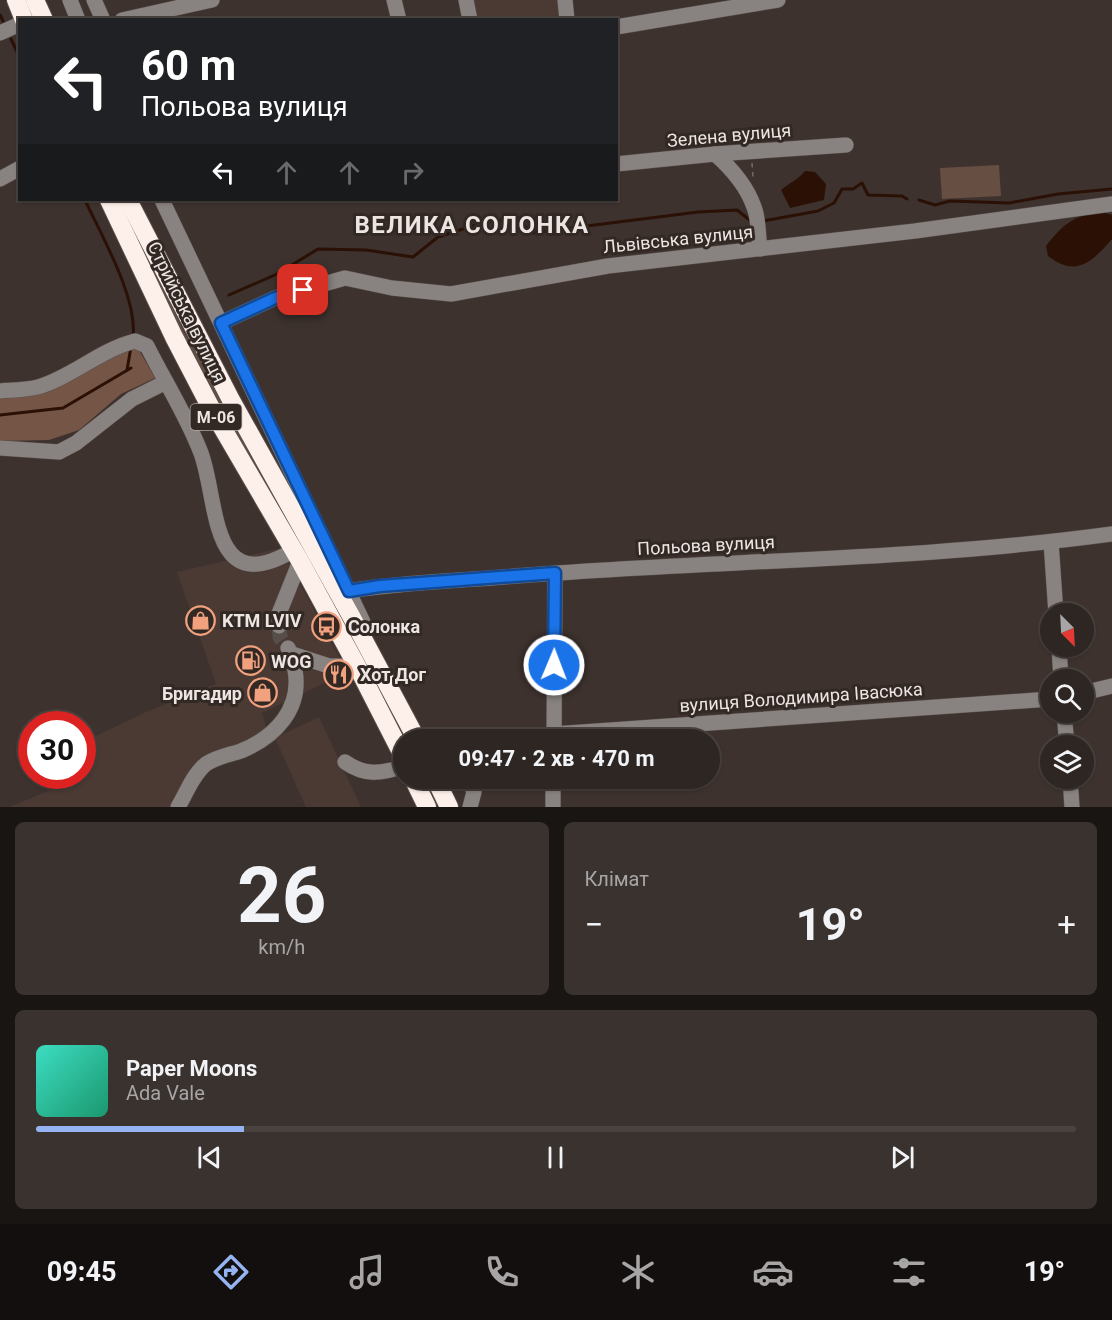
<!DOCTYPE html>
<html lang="uk">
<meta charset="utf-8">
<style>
:root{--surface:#2e2622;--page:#3a322f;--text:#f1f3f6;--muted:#a7a5a5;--line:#494340;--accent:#95b2f1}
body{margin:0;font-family:Roboto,sans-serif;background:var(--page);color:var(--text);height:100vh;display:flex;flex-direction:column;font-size:22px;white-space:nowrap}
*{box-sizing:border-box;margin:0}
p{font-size:20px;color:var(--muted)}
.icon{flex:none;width:33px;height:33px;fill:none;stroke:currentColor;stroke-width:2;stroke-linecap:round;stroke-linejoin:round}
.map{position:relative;height:807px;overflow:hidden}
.panel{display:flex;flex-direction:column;gap:15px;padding:15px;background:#191513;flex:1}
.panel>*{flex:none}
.banner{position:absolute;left:18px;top:18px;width:600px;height:183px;border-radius:0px;box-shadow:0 2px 4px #0004,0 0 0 2px var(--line);background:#202124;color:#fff;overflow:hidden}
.needle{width:39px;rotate:156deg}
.fabs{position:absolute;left:1040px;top:603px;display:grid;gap:12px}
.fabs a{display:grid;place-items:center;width:54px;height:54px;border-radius:50%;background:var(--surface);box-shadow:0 2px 4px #0004,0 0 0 2px var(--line);font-size:30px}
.speed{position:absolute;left:18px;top:711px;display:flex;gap:12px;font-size:30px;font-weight:700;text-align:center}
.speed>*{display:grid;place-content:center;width:78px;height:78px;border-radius:50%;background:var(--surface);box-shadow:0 2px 4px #0004,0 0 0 2px var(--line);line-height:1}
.speed .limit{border:9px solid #d22;background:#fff;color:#111}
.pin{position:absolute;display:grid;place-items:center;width:51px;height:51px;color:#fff;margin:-26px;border-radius:12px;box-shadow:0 3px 9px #0006}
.me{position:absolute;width:66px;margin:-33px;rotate:1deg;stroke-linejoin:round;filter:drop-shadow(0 0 4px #0008)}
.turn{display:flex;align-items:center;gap:21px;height:126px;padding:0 24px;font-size:27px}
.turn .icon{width:78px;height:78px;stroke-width:2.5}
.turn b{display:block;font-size:42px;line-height:51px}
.lanes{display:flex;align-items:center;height:57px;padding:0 24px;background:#0003;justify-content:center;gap:30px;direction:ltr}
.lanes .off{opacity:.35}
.big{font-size:45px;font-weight:700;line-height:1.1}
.panel .card{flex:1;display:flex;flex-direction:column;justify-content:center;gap:9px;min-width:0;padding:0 21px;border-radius:9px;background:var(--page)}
.panel .dial{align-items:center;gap:0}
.dial b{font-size:78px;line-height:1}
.song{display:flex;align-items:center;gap:18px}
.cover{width:72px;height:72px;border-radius:9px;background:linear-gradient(135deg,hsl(170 70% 55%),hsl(160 70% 35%))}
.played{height:6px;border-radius:3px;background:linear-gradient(90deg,var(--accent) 20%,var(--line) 20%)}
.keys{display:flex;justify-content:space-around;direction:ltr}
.heat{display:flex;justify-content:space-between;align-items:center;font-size:33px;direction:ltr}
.panel .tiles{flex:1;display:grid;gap:15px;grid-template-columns:1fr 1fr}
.card:last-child{grid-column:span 2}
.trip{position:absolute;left:393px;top:729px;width:327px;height:60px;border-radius:30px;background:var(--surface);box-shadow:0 2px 4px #0004,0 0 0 2px var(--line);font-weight:700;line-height:60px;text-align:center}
.tab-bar{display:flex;height:96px;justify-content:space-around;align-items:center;background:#120f0e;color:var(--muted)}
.tab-bar .icon{width:42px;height:42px}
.tab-bar .selected{color:var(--accent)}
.tab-bar b{font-size:27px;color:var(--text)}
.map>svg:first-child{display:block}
.built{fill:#4b3a34}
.green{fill:#664e43}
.forest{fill:#755546}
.water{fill:#2b1105}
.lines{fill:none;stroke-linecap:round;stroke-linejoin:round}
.stream{stroke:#2b1105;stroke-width:3}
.minor-tunnel{stroke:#574d49;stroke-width:15;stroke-dasharray:15 8;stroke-linecap:butt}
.minor-casing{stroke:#594f4b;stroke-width:16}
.highway-casing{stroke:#594f4b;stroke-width:20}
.path{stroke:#756c68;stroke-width:1.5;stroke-dasharray:4.5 4.5;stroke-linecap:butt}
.minor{stroke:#888381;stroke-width:15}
.highway{stroke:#fdf0ea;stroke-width:18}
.route-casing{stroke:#114b97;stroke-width:15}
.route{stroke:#1a73e8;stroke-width:10}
.labels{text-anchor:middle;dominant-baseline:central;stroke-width:6;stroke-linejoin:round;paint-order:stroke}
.shield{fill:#322824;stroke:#b4aca9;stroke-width:1.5}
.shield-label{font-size:16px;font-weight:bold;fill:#ece5e2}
.street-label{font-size:18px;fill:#ece5e2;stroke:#322824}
.poi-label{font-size:18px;font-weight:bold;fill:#ece5e2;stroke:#322824;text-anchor:start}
.district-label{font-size:24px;font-weight:bold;letter-spacing:1.5px;fill:#ece5e2;stroke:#322824}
</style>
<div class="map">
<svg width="1112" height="807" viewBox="0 0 1112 807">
<rect width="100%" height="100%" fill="#3d322e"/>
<g class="built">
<polygon points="470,0 560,0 562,19 474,19"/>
<polygon points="281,548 347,672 262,713 268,734 213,759 176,807 9,807 86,776 83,767 83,742 146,712 216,684 177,572"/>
<polygon points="319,717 361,807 306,807 275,738"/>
</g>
<g class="green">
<polygon points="999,165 1001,196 942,199 940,168"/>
<polygon points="115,200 122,200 184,332 265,478 260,481 219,408"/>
</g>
<polygon class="forest" points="124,349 139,350 155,378 121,394 79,430 49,440 0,441 0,396 48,392"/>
<g class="water">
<path d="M805 171 815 172 826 184 824 200 790 208 781 190C789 183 799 179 805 171Z"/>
<path d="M1102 212 1112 215V239C1092 262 1076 278 1048 256L1046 246C1063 224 1074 215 1102 212Z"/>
</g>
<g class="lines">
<g class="stream">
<polyline points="0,15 3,21"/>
<polyline points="11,39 20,58"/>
<path d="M85 200C102 237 138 298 133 338"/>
<polyline points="919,200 935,205 950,201 1009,203 1058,194 1112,189"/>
<polyline points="763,221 818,211 834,203 842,189 853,189 862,183 868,195 902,196 907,199"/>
<polyline points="229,295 277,274 318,249 366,250 413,257 438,237 485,222 518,218 531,233 698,212 737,210 751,221"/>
<polyline points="127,370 131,347"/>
<polyline points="0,415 63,408 131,368"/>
</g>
<polyline class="minor-tunnel" points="279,626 280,637 288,648"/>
<defs>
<g id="minor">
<polyline points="70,0 78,20"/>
<polyline points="94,0 103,20"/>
<polyline points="394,0 399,20"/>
<polyline points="466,0 470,20"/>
<polyline points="565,0 567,20"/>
<polyline points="122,20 212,0"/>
<polyline points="616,27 778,0"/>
<polyline points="0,33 20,24"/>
<path d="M715 154C731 168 747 187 754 207 759 219 758 236 760 249"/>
<polyline points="616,164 715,154 846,145"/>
<polyline points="0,179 20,168"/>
<polyline points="162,200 363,622"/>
<polyline points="221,323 275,298 345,278 392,288 451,294 608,266 915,231 1112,204"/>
<path d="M0 391C12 390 26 390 38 387 72 377 100 350 135 341L147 346C165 382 187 416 201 453 219 502 209 601 294 550"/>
<polyline points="0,448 59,452 76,443 132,399 166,382"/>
<polyline points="1051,542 1056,614"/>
<path d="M349 591C404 582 460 581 516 576 714 560 914 561 1112 534"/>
<polyline points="279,626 278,616 300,561"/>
<polyline points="1059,646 1061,680"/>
<polyline points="292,654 329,666 357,666"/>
<polyline points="1083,693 1112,686"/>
<polyline points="1064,712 1067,746"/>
<polyline points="554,734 1050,699"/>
<polyline points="554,740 555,573"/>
<path d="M345 762C365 776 381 774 404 766"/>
<polyline points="1070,778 1072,807"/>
<polyline points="469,781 474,792 470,807"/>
<path d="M178 807C186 794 193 774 206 764 216 757 229 755 241 751 275 737 302 709 295 670 293 661 292 655 288 648"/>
<polyline points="553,807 553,778"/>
</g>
<g id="highway">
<polyline points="16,0 24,20"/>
<polyline points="35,0 44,20"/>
<polyline points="109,200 174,337 212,410 300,561 357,666 404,758"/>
<polyline points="128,200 231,400 351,616 417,740"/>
<polyline points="413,778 427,807"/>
<polyline points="435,778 449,807"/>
</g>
</defs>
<use href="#minor" class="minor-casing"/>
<use href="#highway" class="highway-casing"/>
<polyline class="path" points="752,163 753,177"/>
<use href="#minor" class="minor"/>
<use href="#highway" class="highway"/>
</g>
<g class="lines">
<defs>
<polyline id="route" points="303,290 275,298 221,323 349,591 380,586 555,573 554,665"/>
</defs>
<use href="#route" class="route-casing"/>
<use href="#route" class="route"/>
</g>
<defs>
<symbol id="shop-ring" viewBox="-11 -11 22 22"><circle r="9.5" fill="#322824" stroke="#f1a17d" stroke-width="1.5"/><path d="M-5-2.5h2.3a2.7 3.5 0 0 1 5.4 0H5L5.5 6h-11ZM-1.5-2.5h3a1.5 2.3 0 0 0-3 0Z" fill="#f1a17d"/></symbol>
<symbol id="bus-ring" viewBox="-11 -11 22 22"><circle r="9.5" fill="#322824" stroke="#f1a17d" stroke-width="1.5"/><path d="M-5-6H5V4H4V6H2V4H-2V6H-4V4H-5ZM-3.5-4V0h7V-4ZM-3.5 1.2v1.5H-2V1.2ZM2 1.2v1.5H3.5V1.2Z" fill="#f1a17d"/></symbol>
<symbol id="fuel-ring" viewBox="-11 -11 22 22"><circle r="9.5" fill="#322824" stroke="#f1a17d" stroke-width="1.5"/><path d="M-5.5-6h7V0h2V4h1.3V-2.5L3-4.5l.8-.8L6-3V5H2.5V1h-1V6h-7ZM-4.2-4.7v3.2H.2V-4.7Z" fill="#f1a17d"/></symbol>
<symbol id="restaurant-ring" viewBox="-11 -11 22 22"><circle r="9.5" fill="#322824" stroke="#f1a17d" stroke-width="1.5"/><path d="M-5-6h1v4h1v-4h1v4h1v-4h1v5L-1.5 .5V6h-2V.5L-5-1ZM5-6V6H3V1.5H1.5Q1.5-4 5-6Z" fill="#f1a17d"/></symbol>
</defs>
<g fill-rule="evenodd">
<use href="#shop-ring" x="184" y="604" width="33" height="33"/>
<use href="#bus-ring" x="310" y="610" width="33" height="33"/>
<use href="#fuel-ring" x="234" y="644" width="33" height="33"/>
<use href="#restaurant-ring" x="322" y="658" width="33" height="33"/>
<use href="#shop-ring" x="246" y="676" width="33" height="33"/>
</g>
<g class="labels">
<rect class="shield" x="190.5" y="404" width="51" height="26" rx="4.5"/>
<g class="shield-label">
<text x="216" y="417">М-06</text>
</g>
<g class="street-label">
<text transform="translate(729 135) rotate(-5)">Зелена вулиця</text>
<text transform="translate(678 239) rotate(-6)">Львівська вулиця</text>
<text transform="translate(187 312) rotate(64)">Стрийська вулиця</text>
<text transform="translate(706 545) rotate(-3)">Польова вулиця</text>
<text transform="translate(801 697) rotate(-4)">вулиця Володимира Івасюка</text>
</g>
<g class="poi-label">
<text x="222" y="620">KTM LVIV</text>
<text x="348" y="626">Солонка</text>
<text x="271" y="661">WOG</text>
<text x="360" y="674">Хот Дог</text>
<text x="242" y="693" text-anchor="end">Бригадир</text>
</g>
<g class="district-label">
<text x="472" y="225">ВЕЛИКА СОЛОНКА</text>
</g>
</g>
</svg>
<div class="fabs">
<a><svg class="needle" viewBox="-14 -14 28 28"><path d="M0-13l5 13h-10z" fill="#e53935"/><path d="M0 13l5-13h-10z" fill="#a7a5a5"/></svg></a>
<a><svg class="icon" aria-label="search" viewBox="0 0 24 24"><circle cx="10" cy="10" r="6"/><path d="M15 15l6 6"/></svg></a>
<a><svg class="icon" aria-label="layers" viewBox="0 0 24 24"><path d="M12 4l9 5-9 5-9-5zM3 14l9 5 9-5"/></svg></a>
</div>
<div class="speed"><div class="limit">30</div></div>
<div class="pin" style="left:303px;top:290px;background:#d93025"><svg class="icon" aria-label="arrive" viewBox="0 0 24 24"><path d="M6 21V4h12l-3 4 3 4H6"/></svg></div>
<svg class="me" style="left:554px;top:665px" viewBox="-20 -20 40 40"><circle r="17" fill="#1a73e8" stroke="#fff" stroke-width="3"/><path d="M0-11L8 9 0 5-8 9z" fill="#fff"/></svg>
<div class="trip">09:47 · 2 хв · 470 m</div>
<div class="banner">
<div class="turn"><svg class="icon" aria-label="left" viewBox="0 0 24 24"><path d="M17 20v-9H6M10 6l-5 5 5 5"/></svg><div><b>60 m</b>Польова вулиця</div></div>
<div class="lanes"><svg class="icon" aria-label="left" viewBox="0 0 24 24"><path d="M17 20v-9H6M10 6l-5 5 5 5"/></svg><svg class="icon off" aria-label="ahead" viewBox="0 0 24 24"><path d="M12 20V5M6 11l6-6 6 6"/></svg><svg class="icon off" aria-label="ahead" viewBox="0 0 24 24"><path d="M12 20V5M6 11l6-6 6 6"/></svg><svg class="icon off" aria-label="right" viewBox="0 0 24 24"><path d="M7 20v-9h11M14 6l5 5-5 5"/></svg></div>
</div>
</div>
<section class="panel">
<div class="tiles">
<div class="card dial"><b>26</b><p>km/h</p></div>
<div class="card"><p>Клімат</p>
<div class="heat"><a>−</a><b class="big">19°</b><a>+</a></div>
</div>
<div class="card">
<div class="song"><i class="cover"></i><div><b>Paper Moons</b><p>Ada Vale</p></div></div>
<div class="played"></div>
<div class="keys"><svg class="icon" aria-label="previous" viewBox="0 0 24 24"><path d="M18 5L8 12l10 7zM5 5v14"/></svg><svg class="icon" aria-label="pause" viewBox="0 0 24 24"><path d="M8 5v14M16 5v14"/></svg><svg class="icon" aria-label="next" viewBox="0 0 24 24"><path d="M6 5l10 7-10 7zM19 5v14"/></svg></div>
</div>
</div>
</section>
<nav class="tab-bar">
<b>09:45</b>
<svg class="icon selected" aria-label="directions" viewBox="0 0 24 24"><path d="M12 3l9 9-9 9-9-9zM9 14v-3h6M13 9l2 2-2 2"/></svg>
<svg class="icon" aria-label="music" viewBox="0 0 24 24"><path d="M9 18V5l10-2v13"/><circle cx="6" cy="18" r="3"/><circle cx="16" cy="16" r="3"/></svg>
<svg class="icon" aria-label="phone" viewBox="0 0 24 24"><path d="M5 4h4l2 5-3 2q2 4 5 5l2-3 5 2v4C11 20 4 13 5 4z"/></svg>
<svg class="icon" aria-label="climate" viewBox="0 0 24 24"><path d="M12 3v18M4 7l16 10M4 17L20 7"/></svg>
<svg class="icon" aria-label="car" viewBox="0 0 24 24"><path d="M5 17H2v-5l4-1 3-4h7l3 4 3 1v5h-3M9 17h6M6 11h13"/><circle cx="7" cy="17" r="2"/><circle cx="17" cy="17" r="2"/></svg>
<svg class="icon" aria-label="filters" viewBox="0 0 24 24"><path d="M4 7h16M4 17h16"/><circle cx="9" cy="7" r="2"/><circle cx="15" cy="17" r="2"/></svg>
<b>19°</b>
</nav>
